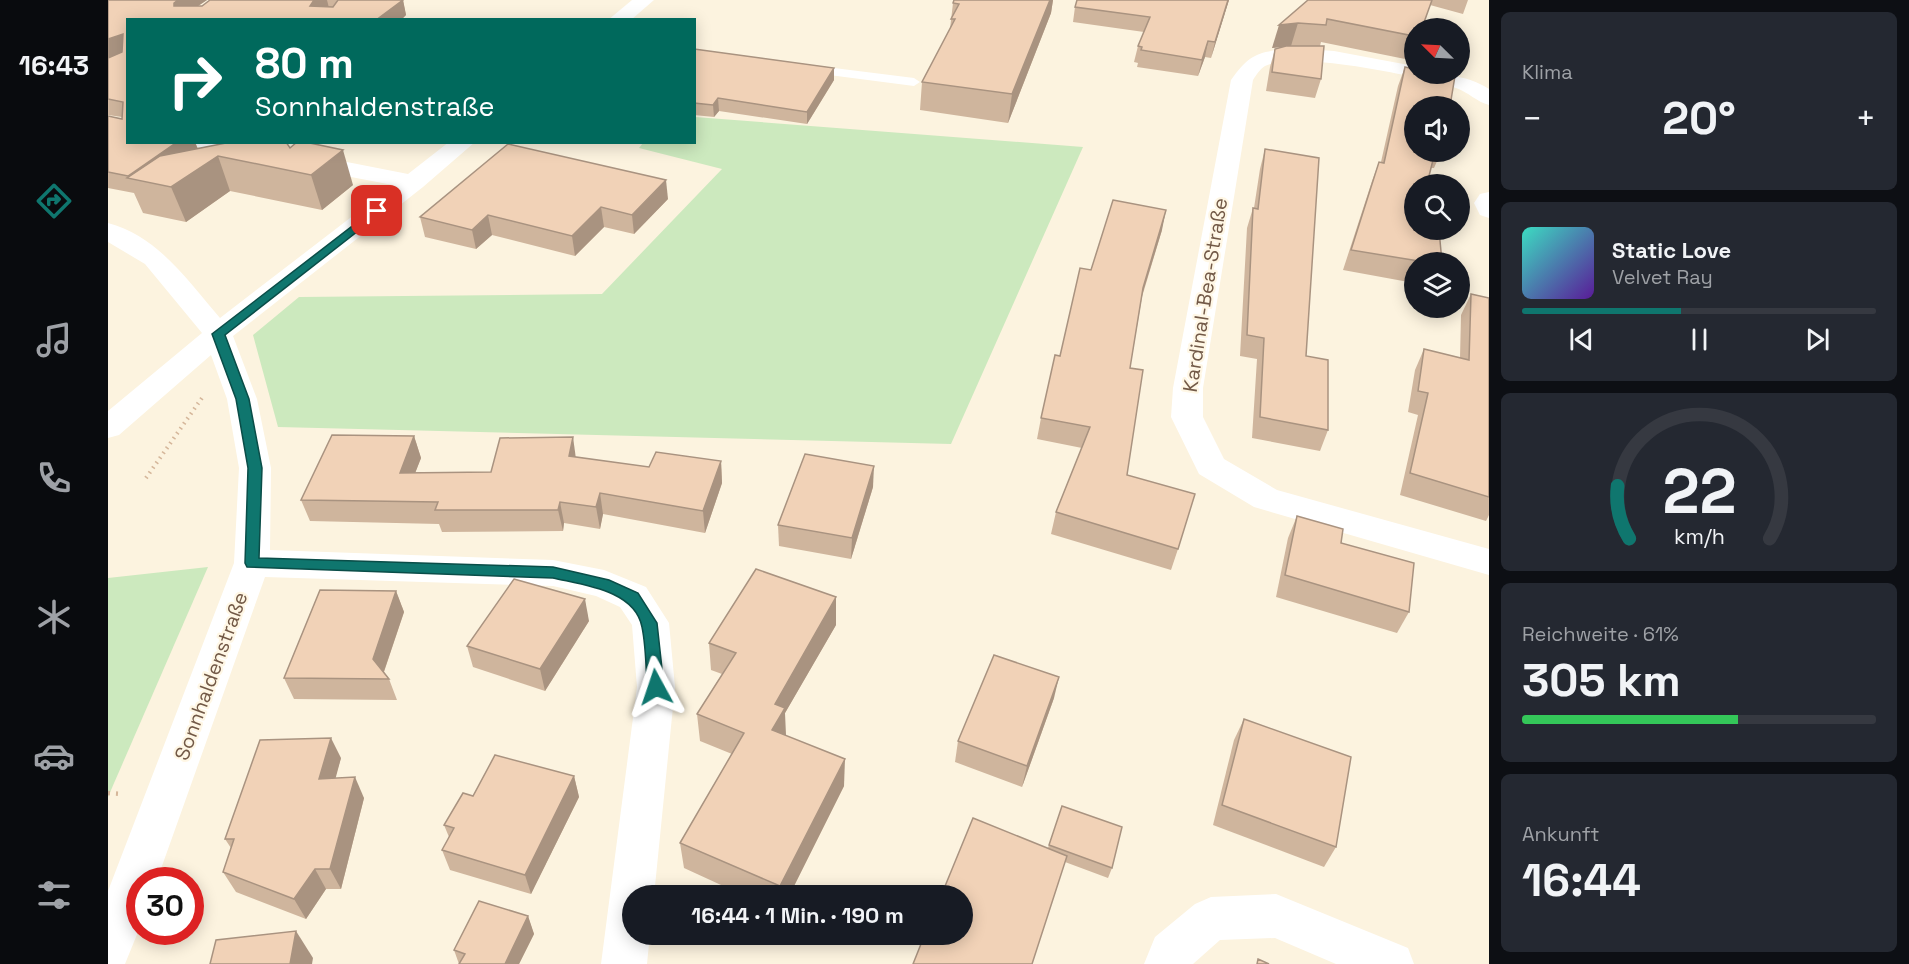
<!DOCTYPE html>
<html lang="de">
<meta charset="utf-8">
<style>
:root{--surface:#171b24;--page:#242831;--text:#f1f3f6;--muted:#9ea1a6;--line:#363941;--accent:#0f766e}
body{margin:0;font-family:"Space Grotesk",sans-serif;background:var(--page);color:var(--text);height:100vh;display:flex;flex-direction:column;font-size:22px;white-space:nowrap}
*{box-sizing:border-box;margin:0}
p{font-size:20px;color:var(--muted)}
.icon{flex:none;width:33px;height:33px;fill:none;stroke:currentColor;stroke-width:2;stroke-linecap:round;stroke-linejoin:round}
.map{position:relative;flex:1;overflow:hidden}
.side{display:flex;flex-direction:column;gap:12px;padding:12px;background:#0d0f14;width:420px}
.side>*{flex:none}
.hud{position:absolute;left:18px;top:18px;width:570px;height:126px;border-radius:0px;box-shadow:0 3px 15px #0003;background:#00695c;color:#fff;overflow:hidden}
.needle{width:39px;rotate:294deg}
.fabs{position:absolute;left:1296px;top:18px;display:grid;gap:12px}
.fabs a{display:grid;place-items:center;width:66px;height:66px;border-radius:50%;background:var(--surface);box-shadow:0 3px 15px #0003;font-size:30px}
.speed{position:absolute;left:18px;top:867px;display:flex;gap:12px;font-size:30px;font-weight:700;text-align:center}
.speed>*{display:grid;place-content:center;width:78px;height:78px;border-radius:50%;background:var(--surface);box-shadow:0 3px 15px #0003;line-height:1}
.speed .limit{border:9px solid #d22;background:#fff;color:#111}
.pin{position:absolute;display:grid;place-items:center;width:51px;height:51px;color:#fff;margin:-26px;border-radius:12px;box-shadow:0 3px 9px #0006}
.me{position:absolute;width:66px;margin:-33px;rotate:355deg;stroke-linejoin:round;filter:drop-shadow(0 0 4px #0008)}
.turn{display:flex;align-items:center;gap:21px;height:126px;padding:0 30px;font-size:27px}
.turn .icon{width:78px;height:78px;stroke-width:2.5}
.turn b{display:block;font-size:42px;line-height:51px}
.big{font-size:45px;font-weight:800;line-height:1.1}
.side .widget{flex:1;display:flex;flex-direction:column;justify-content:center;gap:9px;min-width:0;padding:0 21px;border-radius:9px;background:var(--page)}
.side .dial{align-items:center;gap:0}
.dial svg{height:156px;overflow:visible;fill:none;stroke:var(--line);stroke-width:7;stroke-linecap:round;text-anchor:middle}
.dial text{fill:var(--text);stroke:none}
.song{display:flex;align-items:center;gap:18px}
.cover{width:72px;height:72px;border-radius:9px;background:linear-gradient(135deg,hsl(170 70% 55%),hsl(270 70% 35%))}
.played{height:6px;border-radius:3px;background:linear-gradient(90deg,var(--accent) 45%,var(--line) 45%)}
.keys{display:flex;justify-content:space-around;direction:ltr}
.heat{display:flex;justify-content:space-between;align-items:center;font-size:33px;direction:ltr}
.charge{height:9px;border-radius:4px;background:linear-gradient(90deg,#34c759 61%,var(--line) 0)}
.trip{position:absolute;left:514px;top:885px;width:351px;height:60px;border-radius:30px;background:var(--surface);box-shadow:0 3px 15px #0003;font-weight:800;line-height:60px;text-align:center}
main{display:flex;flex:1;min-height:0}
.dock{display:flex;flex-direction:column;width:108px;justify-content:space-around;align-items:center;background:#090b0e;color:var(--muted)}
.dock .icon{width:42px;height:42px}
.dock .on{color:var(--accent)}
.dock b{font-size:27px;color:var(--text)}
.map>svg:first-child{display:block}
.green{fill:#cce9be}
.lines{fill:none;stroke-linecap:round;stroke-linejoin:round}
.path-far1{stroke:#d5b69a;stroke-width:4;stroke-dasharray:1.5 4.5;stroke-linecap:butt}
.path{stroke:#d5b69a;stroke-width:4.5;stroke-dasharray:2 6;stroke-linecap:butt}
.service{fill:#fff;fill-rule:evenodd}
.minor{fill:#fff;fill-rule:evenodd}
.wall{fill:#cfb59d}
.shaded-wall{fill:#a99380}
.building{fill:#f1d2b7;stroke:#a99380;stroke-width:1.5}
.route{fill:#0f766e;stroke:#0a4d48;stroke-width:1.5}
.labels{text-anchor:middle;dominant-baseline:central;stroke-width:4.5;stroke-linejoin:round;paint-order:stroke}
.street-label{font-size:20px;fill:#725947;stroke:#fff7e5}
</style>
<main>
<nav class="dock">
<b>16:43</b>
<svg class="icon on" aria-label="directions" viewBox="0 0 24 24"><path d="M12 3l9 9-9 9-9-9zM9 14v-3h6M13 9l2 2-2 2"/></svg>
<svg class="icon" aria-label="music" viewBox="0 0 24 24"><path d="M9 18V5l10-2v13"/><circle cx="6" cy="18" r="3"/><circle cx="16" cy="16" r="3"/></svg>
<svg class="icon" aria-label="phone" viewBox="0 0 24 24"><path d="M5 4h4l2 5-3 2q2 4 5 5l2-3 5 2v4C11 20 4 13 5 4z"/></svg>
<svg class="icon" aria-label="climate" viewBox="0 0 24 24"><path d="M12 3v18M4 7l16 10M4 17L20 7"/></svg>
<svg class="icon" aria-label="car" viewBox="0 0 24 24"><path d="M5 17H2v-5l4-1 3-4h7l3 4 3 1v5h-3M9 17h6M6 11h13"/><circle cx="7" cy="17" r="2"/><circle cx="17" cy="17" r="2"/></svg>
<svg class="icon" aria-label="filters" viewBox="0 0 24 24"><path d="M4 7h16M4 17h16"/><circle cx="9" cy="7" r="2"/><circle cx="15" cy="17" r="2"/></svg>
</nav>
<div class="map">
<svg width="1381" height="964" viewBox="0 0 1381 964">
<rect width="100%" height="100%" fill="#fcf3df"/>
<g class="green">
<polygon points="587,117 975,147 843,444 170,427 145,335 191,297 494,294 614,169 531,148 535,143 586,142"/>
<polygon points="100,567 0,797 0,578"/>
</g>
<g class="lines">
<polyline class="path-far1" points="38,478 96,395"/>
<polyline class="path" points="0,793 14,794"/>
<polygon class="service" points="702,65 806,78 812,82 806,86 698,72 696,69"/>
<g class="minor">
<polygon points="524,0 546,0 523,20 500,20"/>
<path d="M1183 48 1226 51 1306 66V74C1334 74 1357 74 1381 89V105C1369 102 1360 92 1348 88 1315 77 1186 50 1157 66 1152 69 1148 75 1145 80L1095 388V417L1116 459 1169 490 1381 549V575L1146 507 1091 474 1063 417 1065 388 1123 80C1142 53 1151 52 1183 48Z"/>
<path d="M86 142H137L300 174 341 142H367L315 187 125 336 149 399 163 468 162 550 445 560 496 570 538 587 561 623 567 687 546 896H525V934H542L539 964H493L529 687 524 625 512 607 488 596 445 586 157 577 49 880H32V927L17 964H0V891L126 563 131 468 119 399 103 355 11 435 0 438V411L94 333 37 264 0 242V223C50 236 81 282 112 318L285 185 97 149 89 147Z"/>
<polygon points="1381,192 1381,218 1372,215 1366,203 1372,194"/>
<polygon points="1168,894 1300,948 1306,964 1228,964 1167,938 1112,940 1085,964 1036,964 1047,937 1087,904 1103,897"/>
</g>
</g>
<g class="wall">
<polygon points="0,0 99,0 90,6 94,6 102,0 295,0 298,15 293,20 20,20 20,142 87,142 90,149 182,148 245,185 214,210 122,191 78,222 35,213 26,193 0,188 0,116 14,119 14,117 0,115"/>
<polygon points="846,0 945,0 943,13 900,123 812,110 814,82 842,29 845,3"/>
<polygon points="1121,0 1103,58 1097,57 1090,76 1029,67 1030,63 1026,62 1030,46 1036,32 965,22 967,7"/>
<polygon points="1200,0 1360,0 1355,14 1322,5 1306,28 1306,48 1302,60 1213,42 1212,46 1213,79 1207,98 1158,91 1162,67 1167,49 1173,47 1164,48"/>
<polygon points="586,49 726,68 726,80 699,124 611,111 606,117 586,115"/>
<polygon points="1297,67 1306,152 1333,152 1326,168 1323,168 1306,230 1334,262 1306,262 1306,283 1235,270 1264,181 1271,162 1273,162 1290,86"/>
<polygon points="1157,149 1198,356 1220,430 1212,451 1144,438 1149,359 1132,356 1139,228 1145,208 1146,208 1152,169"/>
<polygon points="560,199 526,234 496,227 467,256 384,235 368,249 317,237 312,217"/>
<polygon points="1054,230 1034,297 1022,368 1019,475 1070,549 1063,570 943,534 948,512 974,448 929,439 933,418 952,356 983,270"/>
<polygon points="1363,294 1381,298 1381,515 1378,521 1292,495 1310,415 1300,412 1307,370 1316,349 1352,358 1353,315"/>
<polygon points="306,436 313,458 307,473 383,472 468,457 541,467 613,461 614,483 597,533 495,514 492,529 456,523 455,531 334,532 331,524 202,521 193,500"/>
<polygon points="765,487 743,559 671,546 670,525"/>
<polygon points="1189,516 1233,543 1301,612 1289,633 1168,597 1180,538"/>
<polygon points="288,591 296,612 276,672 281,679 289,700 186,699 176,678"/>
<polygon points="481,621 437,691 365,667 359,646"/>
<polygon points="728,625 677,713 677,735 736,786 681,896 637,896 576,868 572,843 624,754 592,741 589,714 614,674 603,670 601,643"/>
<polygon points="946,698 914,787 847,762 850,741"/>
<polygon points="1136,719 1228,847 1216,867 1105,825 1126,740"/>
<polygon points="233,758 227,778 256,798 233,889 218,889 198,919 128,892 115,872 123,848 117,839"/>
<polygon points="466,776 471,797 423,894 342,870 334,850 341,837 336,825 365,796"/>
<polygon points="954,806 1004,868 1000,878 957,862 924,964 805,964 940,848"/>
<polygon points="420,916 426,934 411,964 351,964 346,950"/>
</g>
<g class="shaded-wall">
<polygon points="70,0 99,0 72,18 66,6 66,3"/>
<polygon points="206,0 219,0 221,8 202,6"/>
<polygon points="295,0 298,15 293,20 268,20"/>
<polygon points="942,0 945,0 943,13 900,123 904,94"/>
<polygon points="1120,0 1121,0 1103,58 1107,42"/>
<polygon points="1190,23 1183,46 1164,48 1171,25"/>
<polygon points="15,34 20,50 0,58 0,39"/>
<polygon points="1100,41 1097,57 1090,76 1094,60"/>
<polygon points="726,68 726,80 699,124 699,112"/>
<polygon points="610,98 611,111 606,117 605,105"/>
<polygon points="69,142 87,142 90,150 20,176"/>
<polygon points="235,150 245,185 214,210 203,175"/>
<polygon points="110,156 122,191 78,222 63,187"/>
<polygon points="558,180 560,199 526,234 524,215"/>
<polygon points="493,207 496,227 467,256 464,236"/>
<polygon points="1058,210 1054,230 1030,308 1035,288"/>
<polygon points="380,215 384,235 368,249 364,230"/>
<polygon points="306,436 313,458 299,494 292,473"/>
<polygon points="465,437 468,459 461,456"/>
<polygon points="613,461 614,483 597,533 595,511"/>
<polygon points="766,466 765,487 743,559 744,538"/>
<polygon points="492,493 495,514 492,529 488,507"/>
<polygon points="452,502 456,523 455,531 450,510"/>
<polygon points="288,591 296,612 273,680 265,659"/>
<polygon points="728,597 728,625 677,713 678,735 665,757 664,730 667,704"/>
<polygon points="477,599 481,621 437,691 432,669"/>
<polygon points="951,677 946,698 914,787 919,766"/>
<polygon points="223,738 233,758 222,799 211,779"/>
<polygon points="737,759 736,786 681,896 673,896 672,886"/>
<polygon points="466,776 471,797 423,894 417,875"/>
<polygon points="247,777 256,798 233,889 222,869"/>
<polygon points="207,869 218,889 198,919 186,899"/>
<polygon points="420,916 426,934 411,964 397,964"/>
<polygon points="188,931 205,958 204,964 182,964"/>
</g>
<g class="building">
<polygon points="0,0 70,0 66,3 66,6 94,6 102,0 206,0 202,6 225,7 230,0 295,0 268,20 20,20 20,142 69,142 20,176 0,172 0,116 14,119 15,102 0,99 0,58 14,52 15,34 0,39"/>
<polygon points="846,0 942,0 904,94 814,82 847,19 843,19 851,4 845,3"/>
<polygon points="969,0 1120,0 1107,42 1100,41 1094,60 1033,50 1034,47 1030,46 1042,17 967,7"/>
<polygon points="1200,0 1324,0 1314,28 1306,28 1306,36 1219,19 1218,25 1190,23 1171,25"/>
<polygon points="1178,46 1216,46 1213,79 1164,72 1167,49"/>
<polygon points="586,49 726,68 699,112 610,98 605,105 586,103"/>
<polygon points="1297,67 1306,69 1306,74 1332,74 1347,76 1342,106 1306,106 1306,152 1327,152 1319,184 1306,184 1306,230 1331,230 1334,262 1317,262 1243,250 1271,162 1276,163"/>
<polygon points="123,142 178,142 182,148 189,142 197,142 235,150 203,175 110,156 63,187 19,178 52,156"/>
<polygon points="400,144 558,180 524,215 493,207 464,236 380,215 364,230 312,217"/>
<polygon points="1157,149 1211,158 1198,356 1220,360 1220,430 1152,417 1156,338 1139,335 1145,208 1150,209"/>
<polygon points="1005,200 1058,210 1035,288 1022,368 1035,370 1019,475 1087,494 1070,549 948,512 982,427 933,418 947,355 952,356 972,268 983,270"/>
<polygon points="1363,294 1381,298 1381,497 1302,473 1320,393 1310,391 1316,349 1361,360"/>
<polygon points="224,435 306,436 292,473 383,472 392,438 465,437 461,456 541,467 548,452 613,461 595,511 492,493 488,507 452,502 450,510 327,510 330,502 193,500"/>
<polygon points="697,454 766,466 744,538 670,525"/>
<polygon points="1189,516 1235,529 1233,543 1306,563 1301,612 1177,575"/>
<polygon points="648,569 728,597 667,704 677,708 664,730 737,759 672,886 572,843 636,733 589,714 628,653 601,643"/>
<polygon points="406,579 477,599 432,669 359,646"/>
<polygon points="212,590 288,591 265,659 281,679 176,678"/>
<polygon points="886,655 951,677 919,766 850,741"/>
<polygon points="1136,719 1243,757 1228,847 1114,805"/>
<polygon points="223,738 211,779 247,777 222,869 207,869 186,899 115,872 126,839 117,839 152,740"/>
<polygon points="387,755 466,776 417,875 334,850 346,828 336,825 355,793 365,796"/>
<polygon points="954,806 1014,827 1004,868 941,845"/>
<polygon points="865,818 959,856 924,964 805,964 817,934 855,934 855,896 833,896"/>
<polygon points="371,901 420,916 397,964 351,964 357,954 346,950"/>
<polygon points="188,931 182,964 102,964 108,940"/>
<polygon points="1150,959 1161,964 1149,964"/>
</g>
<path class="route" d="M269 207 274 211 273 213 117 335 141 399 154 468 151 558 445 567 501 580 530 593 549 623 556 687 553 692 548 694 542 692 539 687C538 667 538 646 534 627 527 590 475 585 445 578L139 567 137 563 140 468 128 399 104 334Z"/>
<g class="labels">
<g class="street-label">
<text transform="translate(1097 295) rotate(-81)">Kardinal-Bea-Straße</text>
<text transform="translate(103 676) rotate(-70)">Sonnhaldenstraße</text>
</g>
</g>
</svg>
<div class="fabs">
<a><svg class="needle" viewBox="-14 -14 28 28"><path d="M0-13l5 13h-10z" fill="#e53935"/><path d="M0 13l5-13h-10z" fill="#9ea1a6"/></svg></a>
<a><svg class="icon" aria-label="sound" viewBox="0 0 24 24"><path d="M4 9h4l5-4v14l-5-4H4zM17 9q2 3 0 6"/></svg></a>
<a><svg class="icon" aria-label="search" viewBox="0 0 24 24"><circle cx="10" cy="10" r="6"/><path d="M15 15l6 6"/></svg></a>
<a><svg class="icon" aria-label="layers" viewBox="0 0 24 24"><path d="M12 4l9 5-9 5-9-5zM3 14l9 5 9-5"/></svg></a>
</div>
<div class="speed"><div class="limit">30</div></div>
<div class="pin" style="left:269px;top:211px;background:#d93025"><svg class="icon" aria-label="arrive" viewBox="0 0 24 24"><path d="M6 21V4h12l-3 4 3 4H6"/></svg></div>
<svg class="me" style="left:548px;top:687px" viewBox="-20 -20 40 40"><path d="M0-17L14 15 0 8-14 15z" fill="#0f766e" stroke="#fff" stroke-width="4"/></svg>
<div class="trip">16:44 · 1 Min. · 190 m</div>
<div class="hud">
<div class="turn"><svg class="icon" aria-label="right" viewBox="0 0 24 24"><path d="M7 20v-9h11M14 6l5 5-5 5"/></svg><div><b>80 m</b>Sonnhaldenstraße</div></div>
</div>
</div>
<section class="side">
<div class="widget"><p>Klima</p>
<div class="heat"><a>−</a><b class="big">20°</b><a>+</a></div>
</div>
<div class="widget">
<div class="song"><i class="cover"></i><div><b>Static Love</b><p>Velvet Ray</p></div></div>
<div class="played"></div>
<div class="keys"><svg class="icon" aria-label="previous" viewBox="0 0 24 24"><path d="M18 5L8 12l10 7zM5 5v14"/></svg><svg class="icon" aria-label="pause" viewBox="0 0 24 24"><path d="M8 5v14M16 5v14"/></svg><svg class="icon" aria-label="next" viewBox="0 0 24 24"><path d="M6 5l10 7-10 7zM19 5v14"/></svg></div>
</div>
<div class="widget dial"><svg viewBox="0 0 100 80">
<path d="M14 69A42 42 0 1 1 86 69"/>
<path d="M14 69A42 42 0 0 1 8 42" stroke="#0f766e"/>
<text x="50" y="56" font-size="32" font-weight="700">22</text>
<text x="50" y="72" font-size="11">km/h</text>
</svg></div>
<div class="widget"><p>Reichweite · 61%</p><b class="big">305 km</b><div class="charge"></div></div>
<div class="widget"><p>Ankunft</p><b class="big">16:44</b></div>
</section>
</main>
